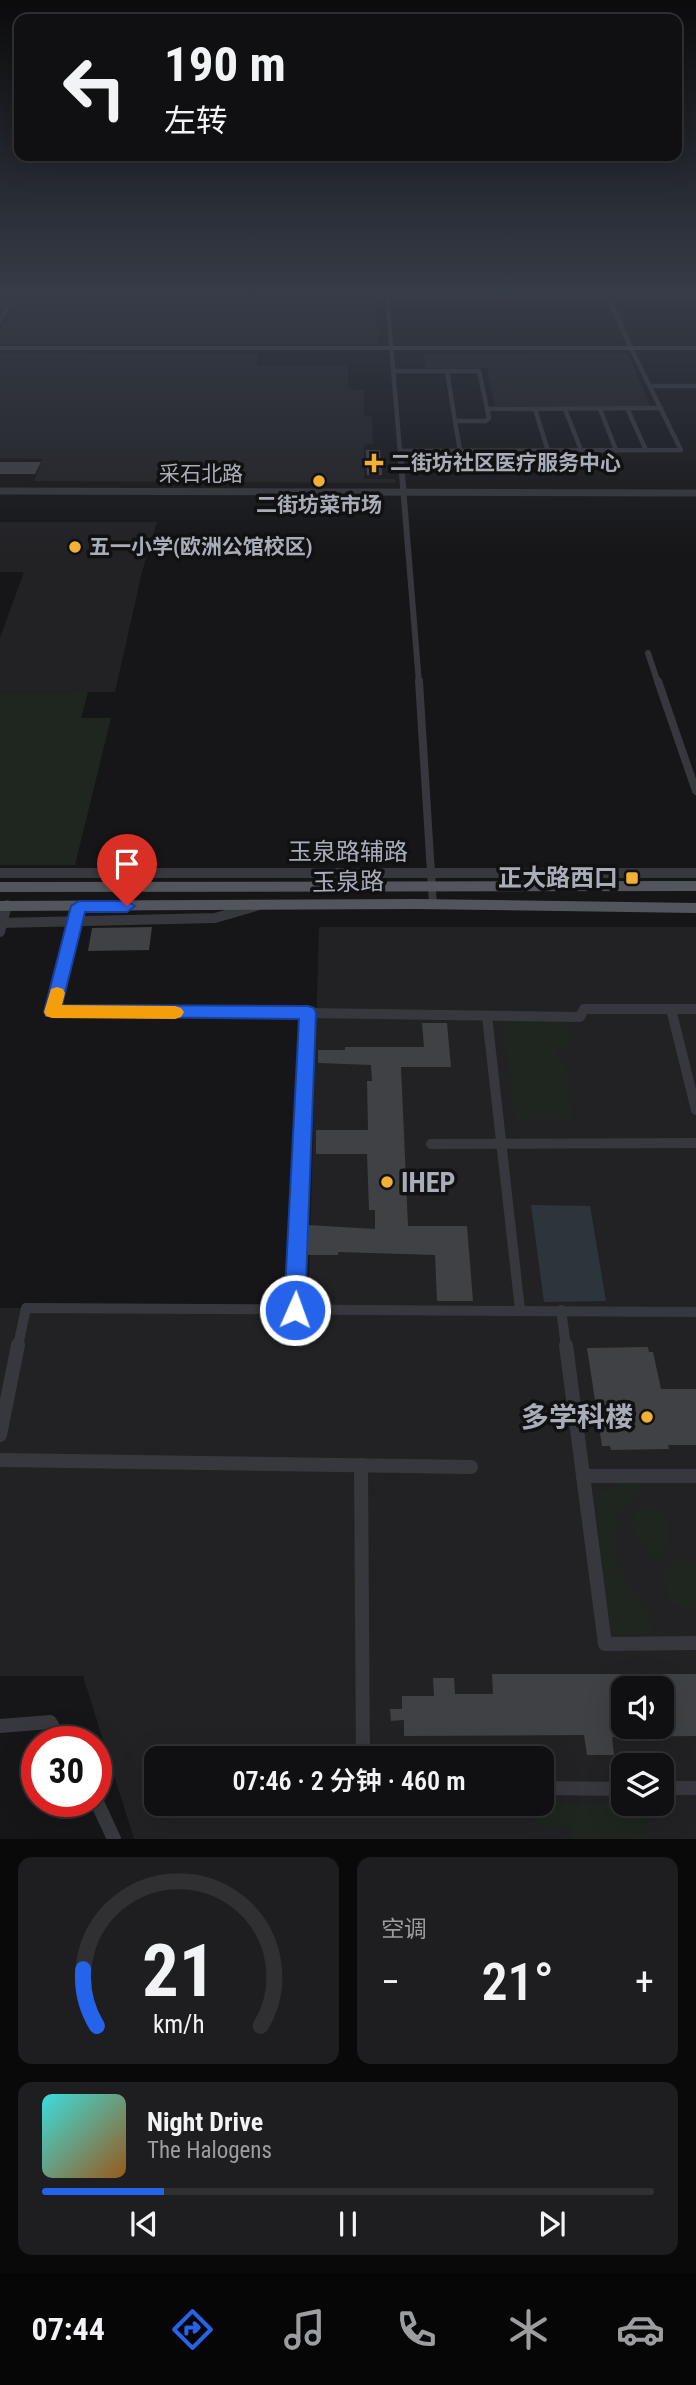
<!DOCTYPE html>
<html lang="zh">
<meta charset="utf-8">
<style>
:root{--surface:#101012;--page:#1e1e20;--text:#f1f3f6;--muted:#9c9d9f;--line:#303032;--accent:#2563eb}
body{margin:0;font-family:"Roboto Condensed","Noto Sans SC",sans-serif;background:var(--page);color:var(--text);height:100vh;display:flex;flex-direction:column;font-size:26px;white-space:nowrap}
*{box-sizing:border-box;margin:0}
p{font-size:23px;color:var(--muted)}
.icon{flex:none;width:38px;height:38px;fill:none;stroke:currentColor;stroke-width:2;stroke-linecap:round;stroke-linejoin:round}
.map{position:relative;height:1839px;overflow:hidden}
.sheet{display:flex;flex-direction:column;gap:18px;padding:18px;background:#09090a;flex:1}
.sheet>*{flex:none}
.hud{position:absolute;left:14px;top:14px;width:668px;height:147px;border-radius:14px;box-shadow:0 7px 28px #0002,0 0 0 2px var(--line);background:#101012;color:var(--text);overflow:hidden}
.buttons{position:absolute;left:611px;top:1676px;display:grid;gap:14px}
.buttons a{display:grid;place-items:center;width:63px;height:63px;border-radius:14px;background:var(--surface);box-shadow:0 7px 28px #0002,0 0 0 2px var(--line);font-size:35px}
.speed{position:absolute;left:21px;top:1726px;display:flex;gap:14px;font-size:35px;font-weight:700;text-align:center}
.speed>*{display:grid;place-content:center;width:91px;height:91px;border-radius:50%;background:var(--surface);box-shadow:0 7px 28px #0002,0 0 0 2px var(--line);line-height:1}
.speed .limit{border:10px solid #d22;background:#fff;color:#111}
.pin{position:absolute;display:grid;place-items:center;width:60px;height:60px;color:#fff;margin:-72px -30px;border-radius:50% 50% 50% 0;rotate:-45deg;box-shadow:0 0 7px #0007}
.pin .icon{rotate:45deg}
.me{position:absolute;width:77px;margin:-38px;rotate:2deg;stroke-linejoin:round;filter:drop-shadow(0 0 5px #0008)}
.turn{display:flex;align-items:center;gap:24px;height:147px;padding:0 35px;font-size:32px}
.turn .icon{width:91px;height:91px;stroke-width:2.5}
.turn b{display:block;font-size:49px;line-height:60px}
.big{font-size:52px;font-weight:600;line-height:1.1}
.sheet .widget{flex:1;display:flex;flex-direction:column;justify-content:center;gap:10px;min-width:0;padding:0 24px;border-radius:14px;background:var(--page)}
.sheet .dial{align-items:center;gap:0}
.dial svg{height:182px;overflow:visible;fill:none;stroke:var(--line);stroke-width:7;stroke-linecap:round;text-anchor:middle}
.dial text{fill:var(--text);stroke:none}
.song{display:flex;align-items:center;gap:21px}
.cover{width:84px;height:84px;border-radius:10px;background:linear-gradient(135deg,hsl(180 70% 55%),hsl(30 70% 35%))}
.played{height:7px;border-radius:4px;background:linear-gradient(90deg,var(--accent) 20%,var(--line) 20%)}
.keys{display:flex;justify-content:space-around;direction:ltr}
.heat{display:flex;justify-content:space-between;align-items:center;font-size:38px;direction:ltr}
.sheet .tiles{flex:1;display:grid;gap:18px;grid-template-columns:1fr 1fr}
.widget:last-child{grid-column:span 2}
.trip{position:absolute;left:144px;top:1746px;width:410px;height:70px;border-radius:14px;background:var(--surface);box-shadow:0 7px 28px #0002,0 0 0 2px var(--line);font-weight:600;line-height:70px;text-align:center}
.tab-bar{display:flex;height:112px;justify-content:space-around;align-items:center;background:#060607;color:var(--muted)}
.tab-bar .icon{width:49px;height:49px}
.tab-bar .current{color:var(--accent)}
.tab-bar b{font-size:32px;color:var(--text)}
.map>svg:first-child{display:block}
.built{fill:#222225;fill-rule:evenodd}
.green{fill:#1e261f}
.water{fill:#2c353c}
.building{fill:#404145;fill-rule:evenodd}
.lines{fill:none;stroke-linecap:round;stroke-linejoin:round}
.minor-far4{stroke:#37383d;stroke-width:4.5}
.minor-far3{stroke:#37383d;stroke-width:6}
.minor-far2{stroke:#37383d;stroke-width:8}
.minor-far1{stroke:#37383d;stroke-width:10}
.minor{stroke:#37383d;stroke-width:14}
.tertiary-far2{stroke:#37383d;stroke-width:5}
.tertiary-far1{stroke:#37383d;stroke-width:7}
.tertiary{stroke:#37383d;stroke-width:10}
.secondary{fill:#45474d;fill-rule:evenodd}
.primary{fill:#53555c;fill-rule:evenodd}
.route{fill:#2563eb;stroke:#184099;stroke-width:2}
.slow{fill:#f59e0b}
.poi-dot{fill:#f2b134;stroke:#111113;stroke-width:2.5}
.labels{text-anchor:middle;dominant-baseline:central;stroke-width:7;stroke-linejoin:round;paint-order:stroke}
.far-poi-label{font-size:21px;font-weight:bold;fill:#a8adb8;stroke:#111113;text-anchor:start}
.far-street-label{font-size:21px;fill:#a8adb8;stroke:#111113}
.street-label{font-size:24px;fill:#a8adb8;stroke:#111113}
.poi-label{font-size:24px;font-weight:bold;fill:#a8adb8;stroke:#111113;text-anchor:end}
.near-poi-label{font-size:28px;font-weight:bold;fill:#a8adb8;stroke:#111113;text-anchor:start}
</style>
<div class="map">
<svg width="696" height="1839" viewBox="0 0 696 1839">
<rect width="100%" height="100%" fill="#161618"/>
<g class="built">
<polygon points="20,296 375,296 378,344 0,344 0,332"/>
<polygon points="0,353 257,354 257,365 348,365 348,387 353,390 364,390 364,416 372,416 373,444 364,445 364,479 395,479 396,483 34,481 43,459 0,458"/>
<polygon points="628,353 650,406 495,406 487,368 425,368 424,354"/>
<polygon points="0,522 157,522 142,572 115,692 0,693 0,638 24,572 0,572"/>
<path d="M319 927H696V1839H134L83 1676H0V1308H308ZM623 1689H662V1727H623ZM156 1759H541V1804H156ZM623 1766H662V1804H623Z"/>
</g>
<g class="green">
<polygon points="88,692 81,718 111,718 75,865 0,865 0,693"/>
<polygon points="502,1019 566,1019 571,1046 556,1047 559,1060 564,1060 574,1119 515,1119"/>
<path d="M624 1483H639L641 1492 620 1512 614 1533 616 1557 627 1584 647 1607 654 1635 612 1634C607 1600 588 1520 601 1491Z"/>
<path d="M640 1506H653L666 1514C671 1533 670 1546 655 1560 638 1540 624 1531 640 1506Z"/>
<polygon points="675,1559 686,1559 696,1564 696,1607 685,1609 669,1601 663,1574"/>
<polygon points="542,1803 633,1805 642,1812 646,1839 572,1839 570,1827 538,1826 537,1809"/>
</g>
<polygon class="water" points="531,1205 590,1206 606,1301 544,1302"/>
<g class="building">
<polygon points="366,450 380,450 382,475 367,475"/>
<polygon points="0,462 41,462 35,474 0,474"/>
<polygon points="152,927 149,950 88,951 92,928"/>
<polygon points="422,1023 447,1023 451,1067 401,1067 408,1226 467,1226 473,1301 437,1301 435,1255 338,1252 338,1255 305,1255 307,1225 375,1229 375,1210 369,1210 367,1154 316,1154 316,1130 368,1130 367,1081 372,1081 371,1065 318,1063 318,1050 345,1050 345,1047 424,1047"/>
<polygon points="648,1347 649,1352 653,1352 661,1389 696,1389 696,1445 668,1445 669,1449 611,1450 610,1446 602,1446 587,1348"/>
<path d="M492 1674H696V1736L612 1737 614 1755H587L584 1735 404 1736V1720L391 1721 390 1709H402V1696H434L433 1678H454L455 1694H493ZM623 1689H662V1727H623Z"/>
</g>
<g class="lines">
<g class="minor-far4">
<polyline points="387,296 401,464"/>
<polyline points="393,371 447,371"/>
<polygon points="447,371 479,371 489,418 486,421 455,421"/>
<polyline points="650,386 696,386"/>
<polyline points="627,408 646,450"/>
<polyline points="487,409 661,408"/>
<polyline points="535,409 548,451"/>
<polyline points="565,409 581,450"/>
<polyline points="600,409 616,450"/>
<polyline points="455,421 460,451"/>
<polyline points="400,451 681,450 631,348"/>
</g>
<g class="minor-far3">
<polyline points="401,462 419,683"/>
<polyline points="648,653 658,683"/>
</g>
<g class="minor-far2">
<polyline points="419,681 433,905"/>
<polyline points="658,681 696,791"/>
<polyline points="63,970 79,906"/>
</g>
<g class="minor-far1">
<polyline points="63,968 52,1012 308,1013"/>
<polyline points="671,1009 696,1110"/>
<polyline points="487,1016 520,1310"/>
<polyline points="431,1144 696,1143"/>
<polyline points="295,1310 308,1013 580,1017 584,1009 696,1009"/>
<polyline points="561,1310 566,1346"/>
<polyline points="18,1346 26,1308 696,1312"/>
</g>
<g class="minor">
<polyline points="566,1345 605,1644 696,1643"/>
<polyline points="0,1435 18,1345"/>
<polyline points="0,1460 471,1467"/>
<polyline points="361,1465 363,1759"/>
<polyline points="583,1476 696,1476"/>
<polyline points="0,1726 50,1722 61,1741"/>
<polyline points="541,1788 623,1789"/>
<polyline points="662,1788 696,1788"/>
<polyline points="96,1800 114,1839"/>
</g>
<g class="tertiary-far2">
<polyline points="608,296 631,348"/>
<polyline points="0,306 6,296"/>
<polyline points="0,320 15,296"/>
</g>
<polyline class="tertiary-far1" points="0,491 696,493"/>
<g class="tertiary">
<polyline points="0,873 696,873"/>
<polyline points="0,923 215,918 256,906"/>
<polyline points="0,932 7,905"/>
</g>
<rect class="secondary" x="0" y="346" width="696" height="4"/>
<g class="primary">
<polygon points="696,881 696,891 0,892 0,882"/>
<polygon points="415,899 696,903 696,913 415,909 0,911 0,901"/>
</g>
</g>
<linearGradient id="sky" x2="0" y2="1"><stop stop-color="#0c0c0d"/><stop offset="0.53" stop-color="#363c48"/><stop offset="1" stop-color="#363c48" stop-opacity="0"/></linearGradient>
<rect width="696" height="554" fill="url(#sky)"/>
<polygon class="route" points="79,901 127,901 135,906 127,912 85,912 62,1005 308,1006 314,1008 316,1013 305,1310 302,1317 295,1320 287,1317 284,1310 299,1019 46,1016 44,1012 71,906"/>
<polygon class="slow" points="57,987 63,989 65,993 62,1005 175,1006 181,1008 184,1012 181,1017 175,1019 52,1018 46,1016 44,1012 51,989"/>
<g class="poi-dot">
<path d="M370.5 452.5h7v7h7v7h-7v7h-7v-7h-7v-7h7z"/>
<circle cx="319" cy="481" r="7"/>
<circle cx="75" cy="547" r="7"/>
<rect x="625" y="871" width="14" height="14" rx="3.5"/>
<circle cx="387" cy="1182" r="7"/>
<circle cx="647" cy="1417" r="7"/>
</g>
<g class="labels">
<g class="far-poi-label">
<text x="390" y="463">二街坊社区医疗服务中心</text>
<text x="319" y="505" text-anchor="middle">二街坊菜市场</text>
<text x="89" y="547">五一小学(欧洲公馆校区)</text>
</g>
<g class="far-street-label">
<text x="201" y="474">采石北路</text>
</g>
<g class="street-label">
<text x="348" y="852">玉泉路辅路</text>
<text transform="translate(348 882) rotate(-1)">玉泉路</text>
</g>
<g class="poi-label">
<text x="618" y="878">正大路西口</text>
</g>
<g class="near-poi-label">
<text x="401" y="1182">IHEP</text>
<text x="633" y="1417" text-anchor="end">多学科楼</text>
</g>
</g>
</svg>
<div class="buttons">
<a><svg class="icon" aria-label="sound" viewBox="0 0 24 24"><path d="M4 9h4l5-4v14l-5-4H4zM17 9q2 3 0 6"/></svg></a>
<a><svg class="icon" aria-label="layers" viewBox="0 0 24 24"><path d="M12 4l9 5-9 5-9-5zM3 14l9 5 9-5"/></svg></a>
</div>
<div class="speed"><div class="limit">30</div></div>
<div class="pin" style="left:127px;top:906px;background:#d93025"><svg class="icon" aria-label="arrive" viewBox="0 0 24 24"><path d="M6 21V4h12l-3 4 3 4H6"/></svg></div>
<svg class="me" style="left:295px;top:1310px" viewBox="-20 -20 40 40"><circle r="17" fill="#2563eb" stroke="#fff" stroke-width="3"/><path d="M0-11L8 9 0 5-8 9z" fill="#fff"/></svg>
<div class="trip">07:46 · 2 分钟 · 460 m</div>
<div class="hud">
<div class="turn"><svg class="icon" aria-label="left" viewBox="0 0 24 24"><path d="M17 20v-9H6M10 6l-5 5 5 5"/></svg><div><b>190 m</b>左转</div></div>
</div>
</div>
<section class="sheet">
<div class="tiles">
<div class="widget dial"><svg viewBox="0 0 100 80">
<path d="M14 69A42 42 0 1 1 86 69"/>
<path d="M14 69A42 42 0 0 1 8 44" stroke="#2563eb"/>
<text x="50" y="56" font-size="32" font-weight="700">21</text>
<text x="50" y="72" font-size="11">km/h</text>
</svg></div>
<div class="widget"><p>空调</p>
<div class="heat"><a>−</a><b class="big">21°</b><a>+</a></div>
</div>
<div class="widget">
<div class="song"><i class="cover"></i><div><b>Night Drive</b><p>The Halogens</p></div></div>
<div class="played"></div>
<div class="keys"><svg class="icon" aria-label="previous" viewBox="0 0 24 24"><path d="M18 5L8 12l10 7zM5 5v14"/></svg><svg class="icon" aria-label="pause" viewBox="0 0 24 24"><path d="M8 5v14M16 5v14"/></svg><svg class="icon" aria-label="next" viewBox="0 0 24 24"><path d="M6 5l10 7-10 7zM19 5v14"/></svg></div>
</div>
</div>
</section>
<nav class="tab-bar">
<b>07:44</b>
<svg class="icon current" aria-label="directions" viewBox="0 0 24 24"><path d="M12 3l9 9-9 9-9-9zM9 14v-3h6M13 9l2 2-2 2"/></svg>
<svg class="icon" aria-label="music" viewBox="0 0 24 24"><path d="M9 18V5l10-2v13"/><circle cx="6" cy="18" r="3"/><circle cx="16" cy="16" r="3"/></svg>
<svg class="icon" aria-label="phone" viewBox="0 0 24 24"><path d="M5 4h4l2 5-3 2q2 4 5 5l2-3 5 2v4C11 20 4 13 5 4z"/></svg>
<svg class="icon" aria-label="climate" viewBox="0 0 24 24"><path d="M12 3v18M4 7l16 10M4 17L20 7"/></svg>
<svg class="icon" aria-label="car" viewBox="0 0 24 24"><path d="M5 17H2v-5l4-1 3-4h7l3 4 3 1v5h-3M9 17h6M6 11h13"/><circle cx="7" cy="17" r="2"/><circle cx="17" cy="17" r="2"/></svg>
</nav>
